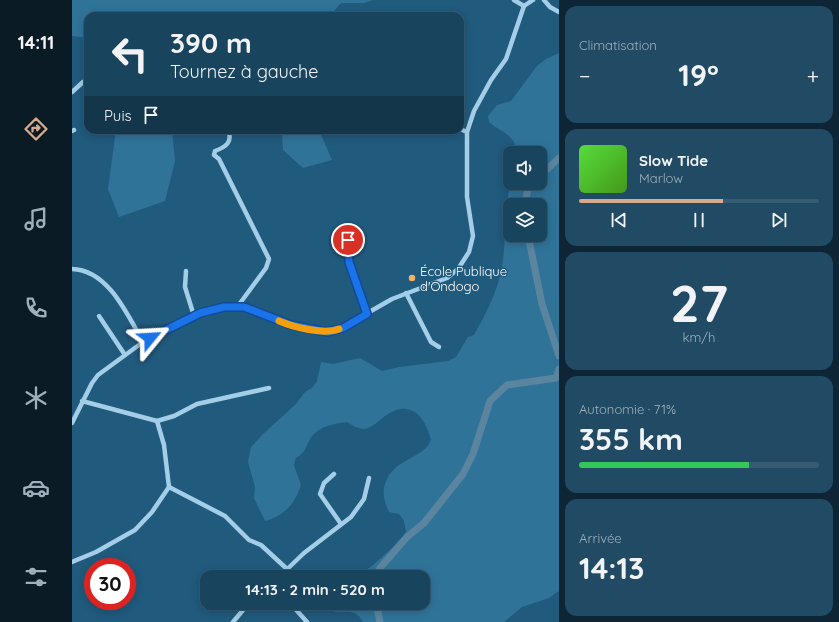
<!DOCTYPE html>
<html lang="fr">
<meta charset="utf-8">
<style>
:root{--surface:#18445e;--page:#214b64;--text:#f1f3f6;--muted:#9fb0bc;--line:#365c73;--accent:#d6ab8b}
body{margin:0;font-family:Quicksand,sans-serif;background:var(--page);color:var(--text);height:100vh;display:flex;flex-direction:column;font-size:15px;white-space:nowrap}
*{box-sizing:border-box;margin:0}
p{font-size:13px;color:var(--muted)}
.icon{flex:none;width:22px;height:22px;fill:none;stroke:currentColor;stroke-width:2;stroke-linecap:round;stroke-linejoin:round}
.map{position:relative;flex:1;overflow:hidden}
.side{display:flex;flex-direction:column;gap:6px;padding:6px;background:#0d2534;width:280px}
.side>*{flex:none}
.hud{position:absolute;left:12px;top:12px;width:380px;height:122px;border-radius:12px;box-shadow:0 2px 10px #0003,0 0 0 1px var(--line);background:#18445e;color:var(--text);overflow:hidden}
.controls{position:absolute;left:431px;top:146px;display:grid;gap:8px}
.controls a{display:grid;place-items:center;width:44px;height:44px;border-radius:8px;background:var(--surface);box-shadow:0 2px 10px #0003,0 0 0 1px var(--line);font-size:20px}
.speed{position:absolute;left:12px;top:558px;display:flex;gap:8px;font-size:20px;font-weight:700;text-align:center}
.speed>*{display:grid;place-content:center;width:52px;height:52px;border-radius:50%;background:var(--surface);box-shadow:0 2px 10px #0003,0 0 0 1px var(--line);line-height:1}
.speed .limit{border:6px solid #d22;background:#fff;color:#111}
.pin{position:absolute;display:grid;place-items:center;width:34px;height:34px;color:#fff;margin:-17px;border:2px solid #fff;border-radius:50%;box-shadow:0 1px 4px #0007}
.me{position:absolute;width:44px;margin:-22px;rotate:63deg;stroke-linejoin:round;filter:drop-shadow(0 0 3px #0008)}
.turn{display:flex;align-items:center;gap:14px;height:84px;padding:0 20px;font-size:18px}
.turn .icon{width:52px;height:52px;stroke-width:2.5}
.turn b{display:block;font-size:28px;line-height:34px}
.then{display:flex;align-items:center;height:38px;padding:0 20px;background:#0003;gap:8px;font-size:15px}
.big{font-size:30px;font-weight:700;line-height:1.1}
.side .widget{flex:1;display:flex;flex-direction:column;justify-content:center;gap:6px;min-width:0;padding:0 14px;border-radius:12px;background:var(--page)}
.side .dial{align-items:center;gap:0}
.dial b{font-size:52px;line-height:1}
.song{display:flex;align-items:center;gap:12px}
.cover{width:48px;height:48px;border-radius:6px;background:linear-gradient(135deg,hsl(110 70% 55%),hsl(100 70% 35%))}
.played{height:4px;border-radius:2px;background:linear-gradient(90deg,var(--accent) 60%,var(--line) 60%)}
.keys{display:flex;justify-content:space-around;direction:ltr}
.heat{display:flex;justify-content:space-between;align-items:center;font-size:22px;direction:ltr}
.charge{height:6px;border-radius:3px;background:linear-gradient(90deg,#34c759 71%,var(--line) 0)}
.trip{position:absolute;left:128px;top:570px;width:230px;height:40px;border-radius:12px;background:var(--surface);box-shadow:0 2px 10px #0003,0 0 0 1px var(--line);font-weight:700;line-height:40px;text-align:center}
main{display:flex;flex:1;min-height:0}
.menu{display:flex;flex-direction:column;width:72px;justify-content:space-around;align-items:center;background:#0a1b26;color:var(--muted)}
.menu .icon{width:28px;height:28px}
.menu .current{color:var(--accent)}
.menu b{font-size:18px;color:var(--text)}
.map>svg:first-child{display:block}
.green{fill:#307399;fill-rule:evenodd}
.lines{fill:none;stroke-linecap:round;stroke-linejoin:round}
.river{stroke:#5b859f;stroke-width:7}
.minor{stroke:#a4cee7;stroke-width:4.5}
.route-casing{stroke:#114b97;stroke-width:10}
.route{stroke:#1a73e8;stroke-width:7}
.slow{stroke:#f59e0b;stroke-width:7}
.poi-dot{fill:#f4b064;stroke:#205a7d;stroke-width:1.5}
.labels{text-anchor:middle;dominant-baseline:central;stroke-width:3;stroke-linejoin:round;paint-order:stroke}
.poi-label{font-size:13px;fill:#fff;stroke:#205a7d;text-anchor:start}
</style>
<main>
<nav class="menu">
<b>14:11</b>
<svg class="icon current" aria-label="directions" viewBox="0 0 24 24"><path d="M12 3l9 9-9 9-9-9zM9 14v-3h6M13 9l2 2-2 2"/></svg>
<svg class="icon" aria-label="music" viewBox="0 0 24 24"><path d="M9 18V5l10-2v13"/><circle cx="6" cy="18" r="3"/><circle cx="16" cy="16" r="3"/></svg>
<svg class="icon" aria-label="phone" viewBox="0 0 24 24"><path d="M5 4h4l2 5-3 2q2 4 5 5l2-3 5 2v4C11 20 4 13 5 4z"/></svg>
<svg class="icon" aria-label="climate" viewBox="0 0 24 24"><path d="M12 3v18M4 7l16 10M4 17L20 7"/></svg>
<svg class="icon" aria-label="car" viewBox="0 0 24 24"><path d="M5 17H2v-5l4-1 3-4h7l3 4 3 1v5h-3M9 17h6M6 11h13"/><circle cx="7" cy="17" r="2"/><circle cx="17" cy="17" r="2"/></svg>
<svg class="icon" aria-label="filters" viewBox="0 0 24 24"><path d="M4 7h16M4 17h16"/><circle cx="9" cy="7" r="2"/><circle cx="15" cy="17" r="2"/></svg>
</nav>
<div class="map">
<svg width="487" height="622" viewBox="0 0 487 622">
<rect width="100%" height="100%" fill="#205a7d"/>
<g class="green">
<polygon points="0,0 301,0 292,3 269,3 258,16 16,16 16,38 0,36"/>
<path d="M487 53V591L477 598 450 607 432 622H291C280 601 262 622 251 603H351V577H281C297 572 324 545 334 532L332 521 327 514 317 512C312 501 309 491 315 479 325 458 352 458 359 440 353 416 338 398 313 416 307 420 301 428 292 429 286 429 280 425 275 422 260 424 244 427 237 441 233 450 232 453 224 458L222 465 229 485C223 504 212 516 193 521L182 498 183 487 176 462 179 447 190 435 224 404 233 392 241 387 245 381 249 362 261 364 288 358 310 371 327 367 376 361 384 357 396 337 402 335C414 313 426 291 430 266 435 238 431 210 439 183H468V153H445C442 133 431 134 417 122L416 116 425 105 439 101 465 66 474 59ZM438 205H468V235H438Z"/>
<polygon points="44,130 100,130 103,161 93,201 47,217 36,189"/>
<polygon points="210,130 247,130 260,160 231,168 211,150"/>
</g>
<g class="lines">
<g class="river">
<polyline points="468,176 487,158"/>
<polyline points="452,205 456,190 462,183"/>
<polyline points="456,235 470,304 487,356"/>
<polyline points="304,577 308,568 335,537 352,523 391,474 401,454 418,401 435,385 484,378 487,369"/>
<polyline points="304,603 308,622"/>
</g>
<g class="minor">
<polyline points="442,0 452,6"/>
<polyline points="472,0 478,7 487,12"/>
<polyline points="0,92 11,82"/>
<polyline points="388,129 395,132"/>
<path d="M156 130C161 142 154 147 143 151L142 155 147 159 197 259 194 268 166 306"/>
<polyline points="0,131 2,130"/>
<polyline points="275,229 277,262 295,314"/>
<path d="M0 269C36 270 55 314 71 342"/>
<polyline points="114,271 113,287 122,316"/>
<polyline points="334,293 359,342 367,347"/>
<polyline points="27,316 53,355"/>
<polyline points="10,401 85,421 102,416 125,404 197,388"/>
<polyline points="0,423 20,383 26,375 71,342 133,311 152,307 172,307 219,325 259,332 271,327 320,299 375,278 386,269 397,252 401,236 395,197 395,132 402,111 419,80 434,59 452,6 461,0"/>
<polyline points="262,474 252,483 248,494 269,524"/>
<polyline points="97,487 153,516 177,540 189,545 215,569"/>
<polyline points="0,562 24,552 63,530 80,512 97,487 92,445 85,421"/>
<polyline points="207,577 232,553 279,517 292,499 297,478"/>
<polyline points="218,603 235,622"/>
<polyline points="161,622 177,603"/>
</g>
</g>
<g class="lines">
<defs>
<polyline id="route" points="78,338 128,313 152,307 172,307 219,325 255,332 271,328 295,314 277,262 276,240"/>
</defs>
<use href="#route" class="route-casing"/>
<use href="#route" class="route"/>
<path class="slow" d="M207 321C221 327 252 335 267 329"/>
</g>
<circle class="poi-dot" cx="340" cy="278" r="4"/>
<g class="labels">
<g class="poi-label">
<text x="348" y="271">École Publique<tspan x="348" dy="15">d'Ondogo</tspan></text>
</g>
</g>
</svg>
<div class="controls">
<a><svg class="icon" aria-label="sound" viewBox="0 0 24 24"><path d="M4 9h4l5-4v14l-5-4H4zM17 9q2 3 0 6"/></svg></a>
<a><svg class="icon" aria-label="layers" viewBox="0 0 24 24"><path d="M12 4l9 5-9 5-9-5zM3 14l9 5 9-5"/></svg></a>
</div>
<div class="speed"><div class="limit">30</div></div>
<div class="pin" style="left:276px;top:240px;background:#d93025"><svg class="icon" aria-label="arrive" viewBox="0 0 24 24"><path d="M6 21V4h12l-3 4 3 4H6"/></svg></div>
<svg class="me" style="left:78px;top:338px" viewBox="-20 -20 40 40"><path d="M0-17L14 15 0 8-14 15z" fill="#1a73e8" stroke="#fff" stroke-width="4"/></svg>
<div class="trip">14:13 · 2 min · 520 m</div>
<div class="hud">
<div class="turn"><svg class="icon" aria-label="left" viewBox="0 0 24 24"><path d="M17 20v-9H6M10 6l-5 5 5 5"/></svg><div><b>390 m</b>Tournez à gauche</div></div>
<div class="then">Puis<svg class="icon" aria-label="arrive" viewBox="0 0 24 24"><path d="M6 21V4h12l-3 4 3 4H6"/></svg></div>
</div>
</div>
<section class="side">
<div class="widget"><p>Climatisation</p>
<div class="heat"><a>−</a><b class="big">19°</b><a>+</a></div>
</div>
<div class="widget">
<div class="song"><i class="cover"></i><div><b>Slow Tide</b><p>Marlow</p></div></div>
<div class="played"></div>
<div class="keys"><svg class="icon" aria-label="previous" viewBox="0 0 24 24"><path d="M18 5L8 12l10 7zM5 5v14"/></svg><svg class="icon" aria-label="pause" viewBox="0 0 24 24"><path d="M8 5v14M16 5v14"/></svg><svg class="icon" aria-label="next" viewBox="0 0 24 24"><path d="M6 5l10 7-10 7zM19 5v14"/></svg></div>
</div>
<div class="widget dial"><b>27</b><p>km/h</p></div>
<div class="widget"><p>Autonomie · 71%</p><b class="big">355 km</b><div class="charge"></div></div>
<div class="widget"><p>Arrivée</p><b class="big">14:13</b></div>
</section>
</main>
